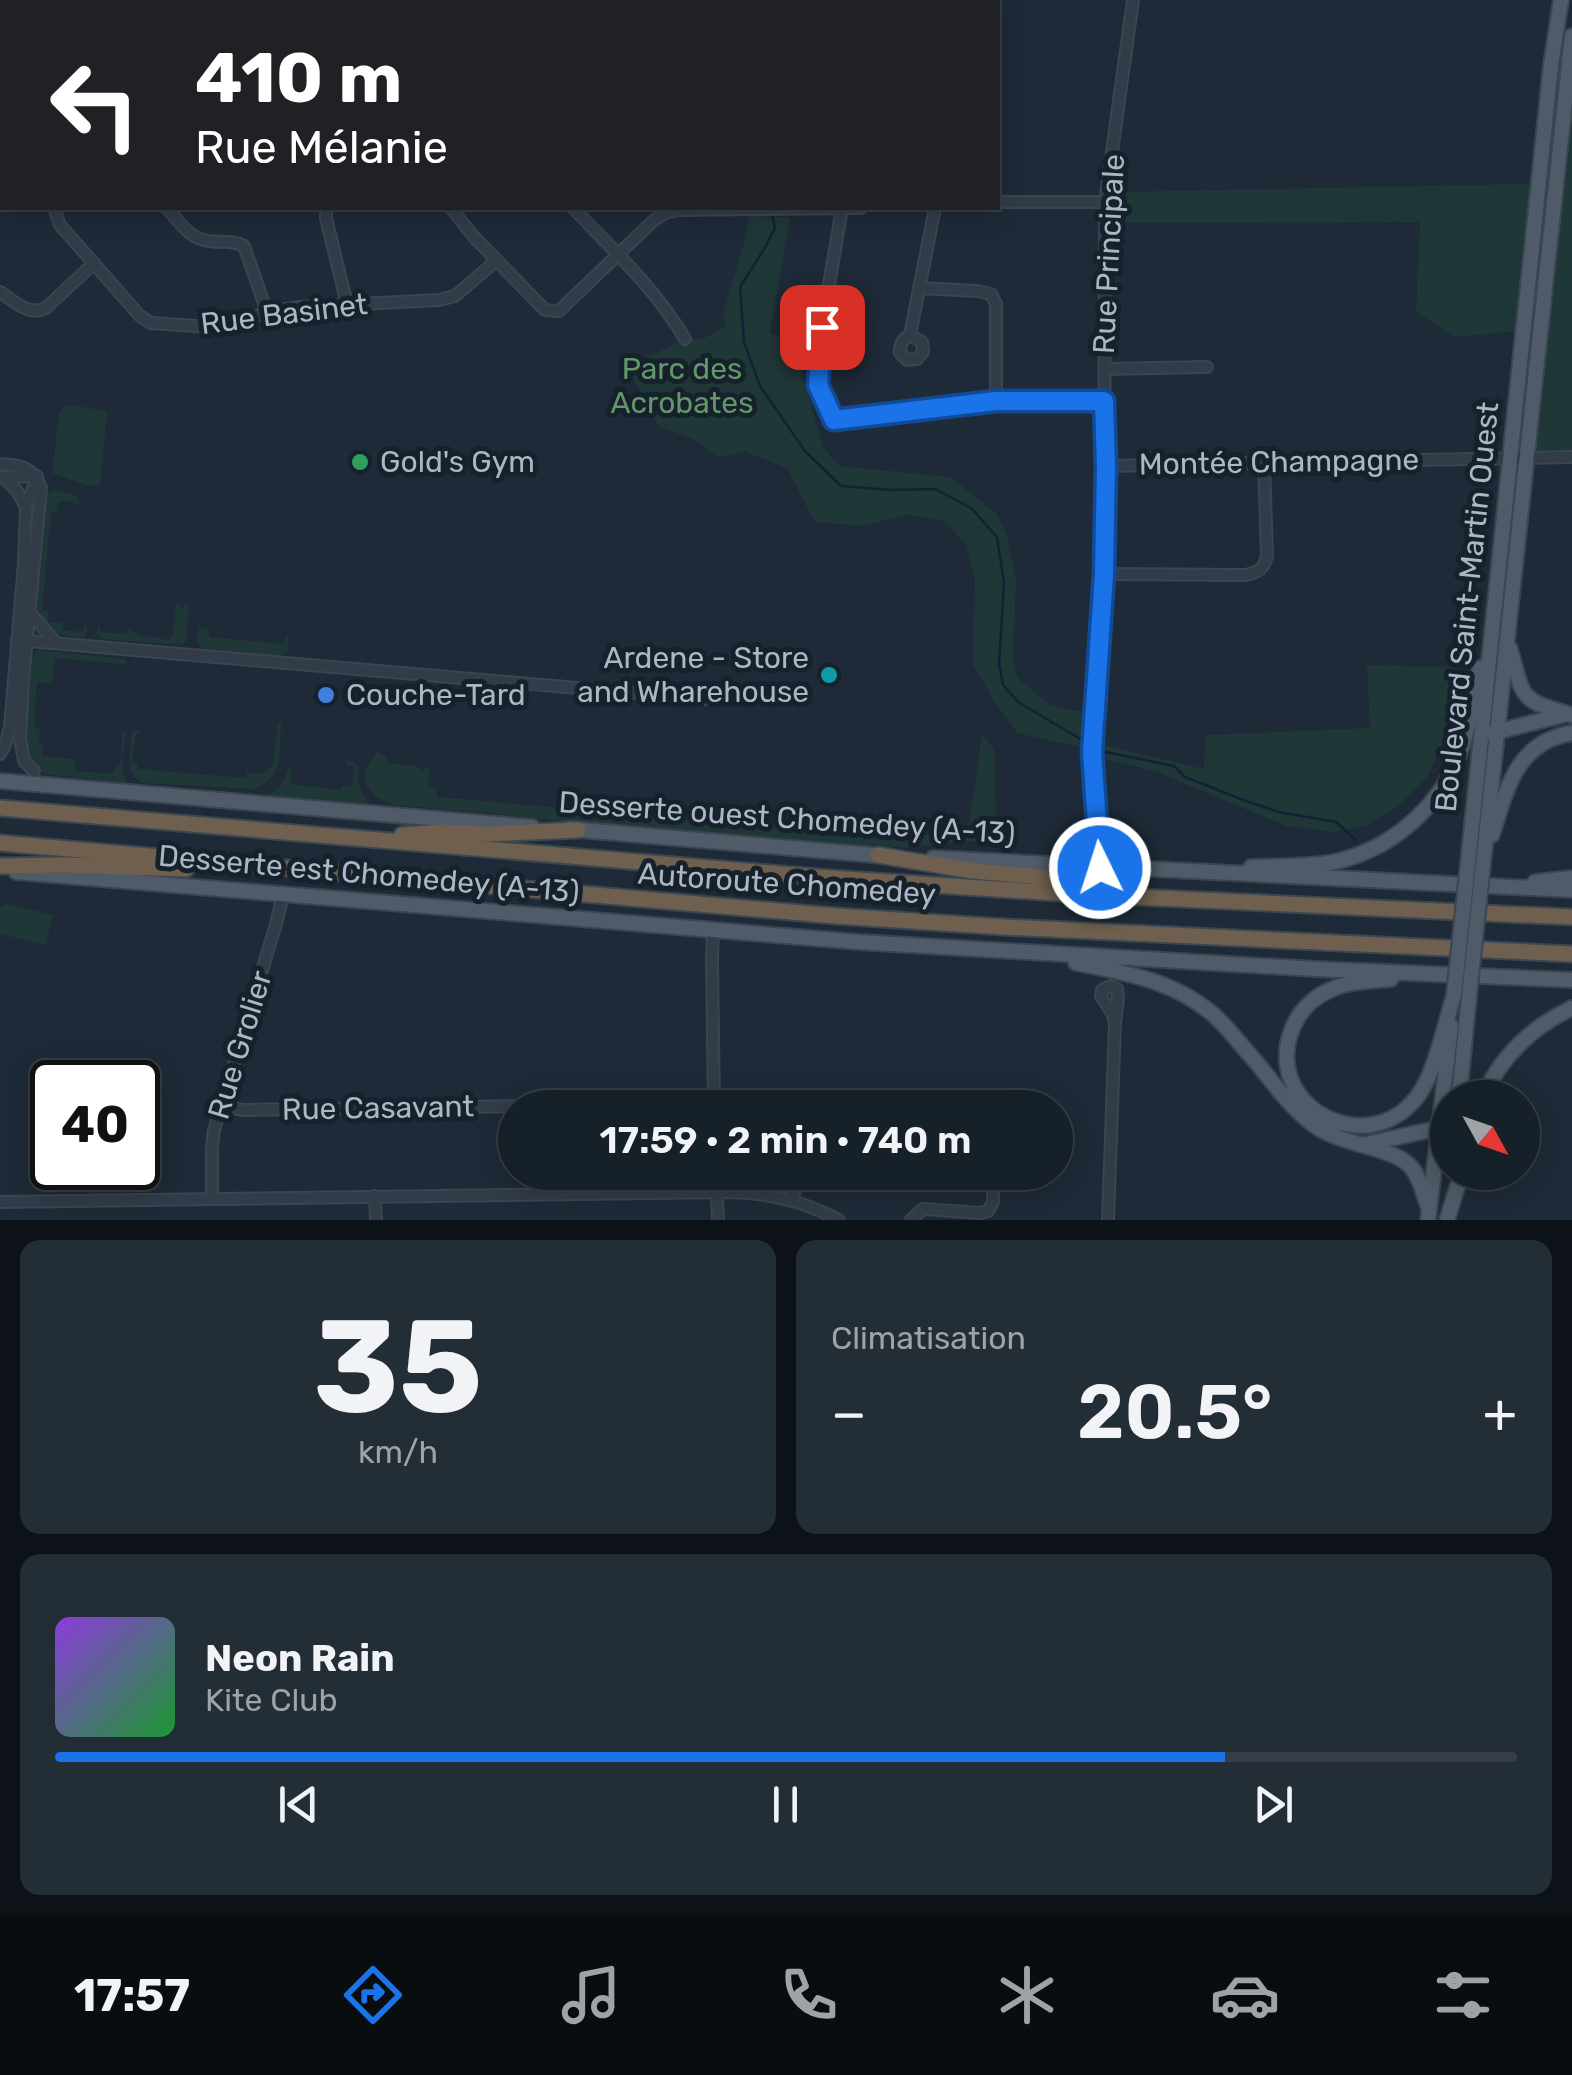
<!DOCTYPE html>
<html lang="fr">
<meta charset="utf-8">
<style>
:root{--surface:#162029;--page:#232d35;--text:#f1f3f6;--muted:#9ea3a8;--line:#353e46;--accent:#1a73e8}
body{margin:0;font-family:Rubik,sans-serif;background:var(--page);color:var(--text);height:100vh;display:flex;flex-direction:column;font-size:38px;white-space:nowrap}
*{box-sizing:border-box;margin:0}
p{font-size:32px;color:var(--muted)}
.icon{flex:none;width:55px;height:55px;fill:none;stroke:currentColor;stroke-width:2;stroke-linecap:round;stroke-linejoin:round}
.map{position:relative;height:1220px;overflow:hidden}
.panel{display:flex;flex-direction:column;gap:20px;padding:20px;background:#0c1217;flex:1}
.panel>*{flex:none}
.guide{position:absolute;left:0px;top:0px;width:1000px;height:210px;box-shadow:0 5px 25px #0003,0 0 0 2px var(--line);background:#202124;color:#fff;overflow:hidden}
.needle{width:65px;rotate:130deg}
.tools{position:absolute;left:1430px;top:1080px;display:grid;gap:20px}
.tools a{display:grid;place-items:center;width:110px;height:110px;border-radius:50%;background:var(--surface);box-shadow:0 5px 25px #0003,0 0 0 2px var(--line);font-size:50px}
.speed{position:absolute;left:30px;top:1060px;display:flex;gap:20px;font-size:50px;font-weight:700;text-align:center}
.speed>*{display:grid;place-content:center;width:130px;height:130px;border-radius:50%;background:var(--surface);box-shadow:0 5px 25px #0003,0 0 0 2px var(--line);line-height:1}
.speed .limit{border:5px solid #111;border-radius:15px;background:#fff;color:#111}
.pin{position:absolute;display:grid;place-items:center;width:85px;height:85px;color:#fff;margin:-42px;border-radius:20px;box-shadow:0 5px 15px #0006}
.me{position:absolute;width:110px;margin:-55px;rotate:356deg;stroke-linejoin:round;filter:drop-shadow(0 0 8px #0008)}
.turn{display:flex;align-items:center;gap:35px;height:210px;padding:0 30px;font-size:45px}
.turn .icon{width:130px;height:130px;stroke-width:2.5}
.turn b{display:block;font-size:70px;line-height:85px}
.big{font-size:75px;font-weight:600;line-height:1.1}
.panel .widget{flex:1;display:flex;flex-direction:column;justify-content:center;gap:15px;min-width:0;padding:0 35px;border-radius:20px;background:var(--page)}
.panel .dial{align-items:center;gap:0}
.dial b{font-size:130px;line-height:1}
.song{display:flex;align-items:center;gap:30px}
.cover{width:120px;height:120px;border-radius:15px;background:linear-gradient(135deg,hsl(270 70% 55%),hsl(130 70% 35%))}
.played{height:10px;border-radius:5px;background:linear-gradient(90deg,var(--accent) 80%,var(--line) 80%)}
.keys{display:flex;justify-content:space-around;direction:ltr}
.heat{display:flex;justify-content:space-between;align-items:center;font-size:55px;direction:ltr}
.panel .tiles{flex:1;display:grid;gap:20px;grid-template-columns:1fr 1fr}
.widget:last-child{grid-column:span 2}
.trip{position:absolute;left:498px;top:1090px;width:575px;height:100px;border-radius:50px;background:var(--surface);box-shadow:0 5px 25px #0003,0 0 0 2px var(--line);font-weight:600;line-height:100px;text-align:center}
.dock{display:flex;height:160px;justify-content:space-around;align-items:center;background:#090d10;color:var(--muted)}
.dock .icon{width:70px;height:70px}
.dock .selected{color:var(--accent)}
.dock b{font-size:45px;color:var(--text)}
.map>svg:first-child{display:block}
.green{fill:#203738}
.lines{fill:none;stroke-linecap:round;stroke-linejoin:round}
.stream{stroke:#112235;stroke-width:2.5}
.minor-casing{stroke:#3b4551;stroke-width:14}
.major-casing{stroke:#3b4551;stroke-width:18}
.highway-casing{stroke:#3c4752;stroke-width:19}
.minor{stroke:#313c48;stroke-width:10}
.major{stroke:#4f5b68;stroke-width:14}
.highway{stroke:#6e5f4e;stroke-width:15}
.major-bridge-casing{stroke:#3b4551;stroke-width:18;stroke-linecap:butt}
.major-bridge{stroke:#4f5b68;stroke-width:14}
.route-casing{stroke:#114b97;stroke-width:25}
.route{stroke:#1a73e8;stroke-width:18}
.leisure-dot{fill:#2e9e5b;stroke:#17212c;stroke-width:4}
.culture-dot{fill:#0f9aa8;stroke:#17212c;stroke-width:4}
.shop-dot{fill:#3f7fe0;stroke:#17212c;stroke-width:4}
.labels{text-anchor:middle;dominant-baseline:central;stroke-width:10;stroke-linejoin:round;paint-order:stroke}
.street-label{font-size:30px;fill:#abb7c5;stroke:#17212c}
.park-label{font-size:30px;fill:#62976a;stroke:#17212c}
.poi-label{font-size:30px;fill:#abb7c5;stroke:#17212c;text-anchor:start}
</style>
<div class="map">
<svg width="1572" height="1220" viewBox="0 0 1572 1220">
<rect width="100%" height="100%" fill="#1e2a37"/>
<g class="green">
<polygon points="1572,128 1572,452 1540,453 1535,449 1534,443"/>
<polygon points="1532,184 1516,331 1455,337 1416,312 1420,222 1111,223 1114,192"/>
<polygon points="749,216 790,217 770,333 785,339 796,351 823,447 839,466 950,477 997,514 1007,534 1016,581 1013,660 1018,678 1050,705 1087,713 1087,749 1017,733 993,699 973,664 975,580 966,544 943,520 906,515 863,526 815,522 787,468 744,451 719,458 692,438 659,427 633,378 644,359 685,339 703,339 726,325 723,312 744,245"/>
<polygon points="71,405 107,411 100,487 87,485 52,473 59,414 64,407"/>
<path d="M55 490 76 495 79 503 76 507 74 502 59 501 57 511 51 512 42 610 48 611V622L62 623 63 630 83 632 84 624 87 629 85 637C57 637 41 631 36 602L45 494Z"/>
<polygon points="176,604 180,604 181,608 184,607 184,604 189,606 186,640 183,645 103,639 96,634 99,625 100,632 126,634 127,628 139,635 169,640 173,635"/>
<polygon points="199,628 209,629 209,637 284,644 286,636 289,637 287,652 280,656 202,650 197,640"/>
<path d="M39 650 125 659 127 663 123 664 55 658 52 683 37 682 34 728 40 729 39 742 43 743 42 756 74 759 75 771 113 774 115 767 120 766 123 731H126C124 747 118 769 128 783L46 774C35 767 29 761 25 748L31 658Z"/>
<polygon points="1367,665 1456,667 1451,720 1446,736 1428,776 1397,807 1365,826 1334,832 1286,826 1157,772 1101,758 1098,744 1204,769 1205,735 1370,728"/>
<path d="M278 722H281C279 751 286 775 255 789L141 783C124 770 130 753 132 733L135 729 141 730 136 734 132 762 138 764V769L246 778 247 772 263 774 273 764Z"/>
<polygon points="982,734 994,749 996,821 987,835 976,841 907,847 702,837 499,814 394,805 376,797 366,783 366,768 377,752 387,757 387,763 417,766 421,770 429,768 428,787 437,789 437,797 618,813 621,805 632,807 633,813 953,836 968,833"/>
<polygon points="347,760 353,761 358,767 359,786 370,806 266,797 281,786 291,763 291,784 340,790 342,786 352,786 354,767 346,765"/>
<polygon points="7,904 53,915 45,945 0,934 0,908"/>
<polygon points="138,1123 163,1131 149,1191 43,1192 52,1149 52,1168 138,1168"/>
</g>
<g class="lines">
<g class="stream">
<polyline points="724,0 725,2"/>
<polyline points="772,215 775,228 763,251 740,287 744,342 760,386 805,451 841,486 892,490 935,489 971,508 997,537 1004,583 999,664 1003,685 1018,702 1087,743"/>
<polyline points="1106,752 1174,766 1185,777 1246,801 1279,812 1336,822 1356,840"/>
</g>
<defs>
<g id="minor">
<polyline points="465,0 465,2"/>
<polyline points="549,0 550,2"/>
<polyline points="178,2 178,0"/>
<polyline points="0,4 2,4"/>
<polyline points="998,202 1105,202"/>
<polyline points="54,208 60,225 140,316 151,323 210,327 235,325 267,312 300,307 439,300 455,296 497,260"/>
<path d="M167 208C178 220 187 236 204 240 218 244 231 239 244 246L267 312"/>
<polyline points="326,208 326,218 347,304"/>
<polyline points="451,208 474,237 545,310 559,311 653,221 665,213 679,210 861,208"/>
<path d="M573 208C612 249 656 289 685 339"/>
<polyline points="842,208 822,327 819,385 835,420 996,401 1104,401"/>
<polyline points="919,288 977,291 991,294 996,304 996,401"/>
<path d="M0 292C14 301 29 317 46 308L94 263"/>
<path d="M910 335 922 342 923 352 917 359 907 360 900 353C899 346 903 338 910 335L935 208"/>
<polyline points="1104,369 1207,367"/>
<path d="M0 464C21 465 34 467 41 488L23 680 20 738 24 761 34 771"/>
<polyline points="1106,466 1572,457"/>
<polyline points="1,477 37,476"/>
<polyline points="3,477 17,491 26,507"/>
<path d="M1104 574 1246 575C1258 572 1264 569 1267 556L1264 462"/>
<polyline points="31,614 56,643"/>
<polyline points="17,640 706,699"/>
<polyline points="0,754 5,745 10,727 24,563 26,507 37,477"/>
<polyline points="1100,868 1092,752 1104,574 1105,202 1133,0"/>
<polyline points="713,931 712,959 714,1108"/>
<polyline points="222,1106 243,1110 657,1104 714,1106"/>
<polyline points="716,1172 718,1220"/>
<polyline points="375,1196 376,1220"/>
<polyline points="212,1198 212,1147 214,1130 276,924 283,895"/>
<polyline points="792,1199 801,1172"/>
<path d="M0 1202 729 1192C769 1193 803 1201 839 1220"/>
<polyline points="911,1220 923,1209 981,1213 988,1211 993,1202 993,1172"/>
<polyline points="1108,1220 1115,1023 1118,999 1117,989 1110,986 1102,990 1101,996 1112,1013 1115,1023"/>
</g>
<g id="major">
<path d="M1510 649C1524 699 1519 700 1572 715"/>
<polyline points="1492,733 1567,714"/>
<polyline points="0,781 532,827"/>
<polyline points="569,829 886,856"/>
<path d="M1492 835C1507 789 1516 742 1572 733"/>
<polyline points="933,858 1572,890"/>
<polyline points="1468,863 1551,65 1561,0"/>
<polyline points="1483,864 1572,36"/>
<path d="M1251 867C1277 866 1304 867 1329 863 1389 852 1440 808 1460 752 1470 725 1473 696 1480 668"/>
<polyline points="16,872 859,942 1316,969 1572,980"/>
<polyline points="1535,882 1572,878"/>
<path d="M1076 963C1127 973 1176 981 1216 1017 1231 1031 1243 1048 1257 1063 1274 1084 1291 1108 1314 1125 1340 1145 1394 1147 1411 1167 1421 1178 1423 1195 1429 1208"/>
<path d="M1391 979C1370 981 1349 981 1330 990 1314 997 1300 1010 1293 1027 1260 1104 1365 1163 1417 1097 1435 1074 1445 1024 1454 995"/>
<polyline points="1459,1098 1469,996"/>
<path d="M1482 1098C1501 1057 1531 1027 1572 1008"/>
<polyline points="1362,1145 1448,1126"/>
<polyline points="1428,1220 1451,1026"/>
<polyline points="1447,1220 1462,1172"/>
</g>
<g id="highway">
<polyline points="0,808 830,878 1071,894 1572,917"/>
<polyline points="402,835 444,832 487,834 578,830"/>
<polyline points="0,843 836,916 1004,927 1572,954"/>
<polyline points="878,855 973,871 1042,877 1110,887"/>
<polyline points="0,866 65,865 186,869"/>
</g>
</defs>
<use href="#minor" class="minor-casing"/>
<use href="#major" class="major-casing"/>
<use href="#highway" class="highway-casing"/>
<use href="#minor" class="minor"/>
<use href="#major" class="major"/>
<use href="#highway" class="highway"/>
<defs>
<g id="major-bridge">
<polyline points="1454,995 1468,863"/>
<polyline points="1469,996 1483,864"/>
</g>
</defs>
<use href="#major-bridge" class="major-bridge-casing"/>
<use href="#major-bridge" class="major-bridge"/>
</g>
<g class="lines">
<defs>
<polyline id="route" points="822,327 818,385 834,420 996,401 1104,401 1106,466 1104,574 1092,752 1100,868"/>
</defs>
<use href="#route" class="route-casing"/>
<use href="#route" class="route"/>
</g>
<circle class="leisure-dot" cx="360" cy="462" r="10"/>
<circle class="culture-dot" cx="829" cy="675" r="10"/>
<circle class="shop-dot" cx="326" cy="695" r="10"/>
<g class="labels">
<g class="street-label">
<text transform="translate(1109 254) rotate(-87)">Rue Principale</text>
<text transform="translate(284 314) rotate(-7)">Rue Basinet</text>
<text transform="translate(1279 462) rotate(-1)">Montée Champagne</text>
<text transform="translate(1467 607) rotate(-84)">Boulevard Saint-Martin Ouest</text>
<text transform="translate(787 818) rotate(4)">Desserte ouest Chomedey (A-13)</text>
<text transform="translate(369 874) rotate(5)">Desserte est Chomedey (A-13)</text>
<text transform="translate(787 884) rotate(4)">Autoroute Chomedey</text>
<text transform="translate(240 1045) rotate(-73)">Rue Grolier</text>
<text transform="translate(378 1108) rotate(-1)">Rue Casavant</text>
</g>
<g class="park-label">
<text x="682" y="369">Parc des<tspan x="682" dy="34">Acrobates</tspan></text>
</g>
<g class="poi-label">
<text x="380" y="462">Gold's Gym</text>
<text x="809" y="658" text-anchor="end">Ardene - Store<tspan x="809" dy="34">and Wharehouse</tspan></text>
<text x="346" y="695">Couche-Tard</text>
</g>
</g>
</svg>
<div class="tools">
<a><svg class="needle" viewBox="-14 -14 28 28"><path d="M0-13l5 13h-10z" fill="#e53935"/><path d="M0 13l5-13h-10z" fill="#9ea3a8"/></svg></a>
</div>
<div class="speed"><div class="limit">40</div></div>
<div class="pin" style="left:822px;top:327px;background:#d93025"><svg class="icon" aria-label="arrive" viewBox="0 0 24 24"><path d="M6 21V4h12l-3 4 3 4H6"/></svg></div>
<svg class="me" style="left:1100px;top:868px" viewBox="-20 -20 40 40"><circle r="17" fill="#1a73e8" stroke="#fff" stroke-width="3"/><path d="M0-11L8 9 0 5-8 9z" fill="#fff"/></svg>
<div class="trip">17:59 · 2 min · 740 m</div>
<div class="guide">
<div class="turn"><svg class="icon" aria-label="left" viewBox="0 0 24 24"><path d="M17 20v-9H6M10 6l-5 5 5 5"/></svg><div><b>410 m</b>Rue Mélanie</div></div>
</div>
</div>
<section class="panel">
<div class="tiles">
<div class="widget dial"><b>35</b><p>km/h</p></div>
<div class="widget"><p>Climatisation</p>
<div class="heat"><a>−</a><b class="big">20.5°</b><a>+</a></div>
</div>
<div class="widget">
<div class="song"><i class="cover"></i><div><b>Neon Rain</b><p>Kite Club</p></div></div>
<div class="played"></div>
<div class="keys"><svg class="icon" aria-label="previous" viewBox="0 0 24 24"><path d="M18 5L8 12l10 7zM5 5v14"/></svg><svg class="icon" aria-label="pause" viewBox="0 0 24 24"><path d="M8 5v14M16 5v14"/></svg><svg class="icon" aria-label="next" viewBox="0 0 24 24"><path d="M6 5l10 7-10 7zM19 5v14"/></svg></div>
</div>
</div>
</section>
<nav class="dock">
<b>17:57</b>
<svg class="icon selected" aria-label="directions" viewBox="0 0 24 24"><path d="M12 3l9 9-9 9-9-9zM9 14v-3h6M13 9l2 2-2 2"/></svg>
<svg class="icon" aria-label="music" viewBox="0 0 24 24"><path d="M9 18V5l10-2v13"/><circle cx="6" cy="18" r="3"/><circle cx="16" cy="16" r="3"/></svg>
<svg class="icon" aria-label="phone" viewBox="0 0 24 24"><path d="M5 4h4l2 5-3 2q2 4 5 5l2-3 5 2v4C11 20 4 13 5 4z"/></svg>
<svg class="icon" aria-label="climate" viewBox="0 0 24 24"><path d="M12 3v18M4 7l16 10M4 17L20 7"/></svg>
<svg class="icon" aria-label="car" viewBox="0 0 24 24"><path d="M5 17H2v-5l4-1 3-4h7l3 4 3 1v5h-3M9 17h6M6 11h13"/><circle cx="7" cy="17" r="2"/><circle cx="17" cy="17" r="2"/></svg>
<svg class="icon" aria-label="filters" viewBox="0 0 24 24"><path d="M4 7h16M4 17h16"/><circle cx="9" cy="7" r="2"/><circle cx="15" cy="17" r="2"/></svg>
</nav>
